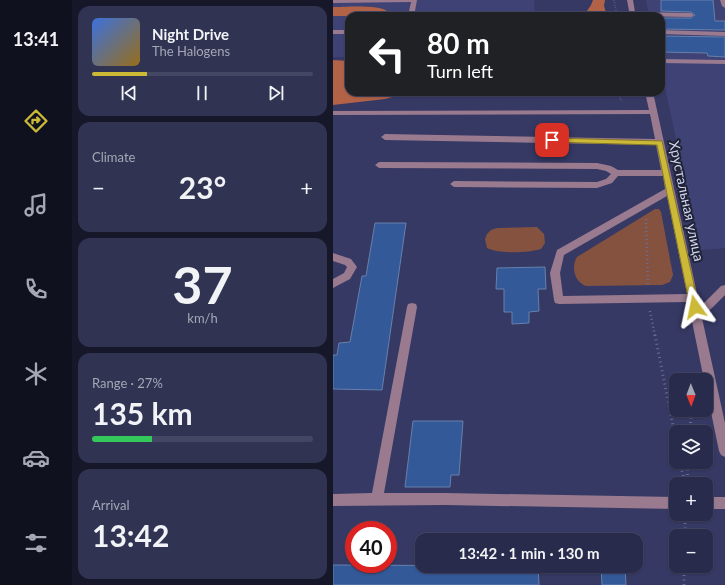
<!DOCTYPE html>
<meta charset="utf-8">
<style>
:root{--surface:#282b4b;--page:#303352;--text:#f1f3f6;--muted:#a5a7b5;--line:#444763;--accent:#cdb938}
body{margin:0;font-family:Lato,sans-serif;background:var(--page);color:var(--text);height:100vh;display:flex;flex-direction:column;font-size:15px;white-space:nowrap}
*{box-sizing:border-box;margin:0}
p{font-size:13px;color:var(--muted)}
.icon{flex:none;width:22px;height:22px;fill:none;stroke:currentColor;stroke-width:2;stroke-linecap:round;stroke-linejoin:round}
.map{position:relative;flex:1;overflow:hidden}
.panel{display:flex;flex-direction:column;gap:6px;padding:6px;background:#161829;width:261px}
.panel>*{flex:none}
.banner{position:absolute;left:12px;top:12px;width:320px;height:84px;border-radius:12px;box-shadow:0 1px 3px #0004,0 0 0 1px var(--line);background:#202124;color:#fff;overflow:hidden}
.needle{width:26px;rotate:179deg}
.fabs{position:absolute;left:336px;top:373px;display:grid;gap:8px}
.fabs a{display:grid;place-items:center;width:44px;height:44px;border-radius:8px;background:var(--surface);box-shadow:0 1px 3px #0004,0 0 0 1px var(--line);font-size:20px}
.speed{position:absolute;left:12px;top:521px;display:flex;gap:8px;font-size:20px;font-weight:700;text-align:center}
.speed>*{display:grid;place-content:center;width:52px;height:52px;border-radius:50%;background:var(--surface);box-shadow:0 1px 3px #0004,0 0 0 1px var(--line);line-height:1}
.speed .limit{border:6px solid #d22;background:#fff;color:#111}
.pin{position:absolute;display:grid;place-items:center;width:34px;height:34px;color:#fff;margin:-17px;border-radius:8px;box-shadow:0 2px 6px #0006}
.me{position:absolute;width:44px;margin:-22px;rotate:348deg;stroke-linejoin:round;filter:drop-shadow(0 0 3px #0008)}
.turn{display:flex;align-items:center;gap:14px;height:84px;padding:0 16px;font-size:18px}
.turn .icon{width:52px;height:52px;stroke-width:2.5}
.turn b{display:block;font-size:28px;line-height:34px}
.big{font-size:30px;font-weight:700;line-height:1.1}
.panel .card{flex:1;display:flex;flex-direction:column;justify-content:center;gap:6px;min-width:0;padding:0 14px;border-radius:12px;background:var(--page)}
.panel .dial{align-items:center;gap:0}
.dial b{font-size:52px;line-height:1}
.song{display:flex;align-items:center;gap:12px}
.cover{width:48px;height:48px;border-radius:6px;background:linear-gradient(135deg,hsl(220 70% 55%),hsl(40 70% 35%))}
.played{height:4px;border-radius:2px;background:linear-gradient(90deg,var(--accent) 25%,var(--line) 25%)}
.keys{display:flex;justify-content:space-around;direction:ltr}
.heat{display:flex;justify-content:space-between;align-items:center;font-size:22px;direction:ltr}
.charge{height:6px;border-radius:3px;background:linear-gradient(90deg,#34c759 27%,var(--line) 0)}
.trip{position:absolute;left:82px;top:533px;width:228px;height:40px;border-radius:12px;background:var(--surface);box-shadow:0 1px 3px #0004,0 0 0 1px var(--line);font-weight:700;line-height:40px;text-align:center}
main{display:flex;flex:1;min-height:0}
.tab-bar{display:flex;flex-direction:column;width:72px;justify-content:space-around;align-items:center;background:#10111e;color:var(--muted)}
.tab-bar .icon{width:28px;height:28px}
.tab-bar .current{color:var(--accent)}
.tab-bar b{font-size:18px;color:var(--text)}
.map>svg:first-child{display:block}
.built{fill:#3f4274}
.green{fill:#855240}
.forest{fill:#b16247}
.building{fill:#345998;stroke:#6681ac}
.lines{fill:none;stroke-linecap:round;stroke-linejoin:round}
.path-far2{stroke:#696d92;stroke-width:2;stroke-dasharray:0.5 2;stroke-linecap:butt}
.path-far1{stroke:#696d92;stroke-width:2.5;stroke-dasharray:1 3;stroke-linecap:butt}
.path{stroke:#696d92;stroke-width:3;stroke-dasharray:1 3.5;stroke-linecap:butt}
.minor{fill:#9a7a8f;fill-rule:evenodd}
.route{fill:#cdb938;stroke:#857824}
.labels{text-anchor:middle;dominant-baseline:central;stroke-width:4;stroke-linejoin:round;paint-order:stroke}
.street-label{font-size:14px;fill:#d2d6f0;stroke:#212336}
</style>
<main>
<nav class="tab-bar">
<b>13:41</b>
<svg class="icon current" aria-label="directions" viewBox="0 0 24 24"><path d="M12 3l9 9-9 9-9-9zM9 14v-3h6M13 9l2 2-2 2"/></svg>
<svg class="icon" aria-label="music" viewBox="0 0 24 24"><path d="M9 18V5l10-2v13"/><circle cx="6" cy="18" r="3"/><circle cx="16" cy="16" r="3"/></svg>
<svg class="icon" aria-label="phone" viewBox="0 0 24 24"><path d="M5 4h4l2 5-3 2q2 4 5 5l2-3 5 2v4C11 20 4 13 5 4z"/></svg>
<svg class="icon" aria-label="climate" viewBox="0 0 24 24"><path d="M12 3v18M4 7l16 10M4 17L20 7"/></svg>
<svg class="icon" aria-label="car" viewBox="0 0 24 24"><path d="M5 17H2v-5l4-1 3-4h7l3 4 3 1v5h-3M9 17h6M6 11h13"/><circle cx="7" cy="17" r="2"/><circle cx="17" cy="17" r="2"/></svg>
<svg class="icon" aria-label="filters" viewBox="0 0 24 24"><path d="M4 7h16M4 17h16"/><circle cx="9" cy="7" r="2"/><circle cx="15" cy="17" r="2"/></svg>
</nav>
<section class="panel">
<div class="card">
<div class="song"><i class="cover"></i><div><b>Night Drive</b><p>The Halogens</p></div></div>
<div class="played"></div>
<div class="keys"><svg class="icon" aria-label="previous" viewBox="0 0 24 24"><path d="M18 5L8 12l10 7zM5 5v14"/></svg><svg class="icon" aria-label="pause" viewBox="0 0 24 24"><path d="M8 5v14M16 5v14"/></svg><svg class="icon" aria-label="next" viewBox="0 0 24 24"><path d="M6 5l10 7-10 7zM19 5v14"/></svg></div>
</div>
<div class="card"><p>Climate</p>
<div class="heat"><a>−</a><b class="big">23°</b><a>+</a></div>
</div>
<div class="card dial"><b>37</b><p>km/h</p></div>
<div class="card"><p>Range · 27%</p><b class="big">135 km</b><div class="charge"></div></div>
<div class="card"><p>Arrival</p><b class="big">13:42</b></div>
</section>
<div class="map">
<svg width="392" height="585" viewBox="0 0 392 585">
<rect width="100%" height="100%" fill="#363964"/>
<g class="built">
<polygon points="0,0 201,0 202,16 16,16 16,57 0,57"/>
<polygon points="313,0 392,0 392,248 367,250 328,69 328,16 316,16"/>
</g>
<g class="green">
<path d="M322 209H326L328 212 340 275 337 282 329 285 253 286C241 282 238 267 244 257Z"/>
<path d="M204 227 211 234 212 243 208 249C194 253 166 254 154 248L152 239 154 234 158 230 164 228Z"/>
</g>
<g class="forest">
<polygon points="260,0 272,0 271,6 274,16 253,16 252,14 258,5"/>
<path d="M0 7C11 7 49 4 55 12L53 16H0Z"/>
<polygon points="0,60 16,61 16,92 113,92 67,95 52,99 0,105"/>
</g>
<g class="building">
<polygon points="328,0 380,0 382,21 392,21 392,30 328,29 328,18 358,18 362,15 358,12 328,11"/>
<polygon points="328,36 392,37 392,57 375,56 374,53 328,52"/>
<polygon points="42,223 73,223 49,390 0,389 0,355 4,355 6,343 17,342 29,276 33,276"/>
<polygon points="212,267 213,289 205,289 206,311 196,312 196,323 179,324 179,312 171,312 171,289 163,289 164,268"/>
<polygon points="80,421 130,421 126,475 118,475 117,487 72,487"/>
<polygon points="0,565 205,566 206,585 0,585"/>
<polygon points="268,566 292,566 293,585 269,585"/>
</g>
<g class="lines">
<g class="path-far2">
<polyline points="281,0 284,16"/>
<polyline points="286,92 288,101"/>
</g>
<g class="path-far1">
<polyline points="313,219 315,286"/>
<polyline points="317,311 322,336"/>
</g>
<g class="path">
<polyline points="322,335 343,441"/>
<polyline points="357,432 358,416"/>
<polyline points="347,462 352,484"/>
<polyline points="354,484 355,462"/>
<polyline points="352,514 352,536"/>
<polyline points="351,566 351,585"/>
</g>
<g class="minor">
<polygon points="0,0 84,0 81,16 75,16 78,2 0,3"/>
<polygon points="294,0 300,0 302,12 358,13 361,15 358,17 297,16"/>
<polygon points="387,0 392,0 392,8 389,6"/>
<rect x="0" y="30" width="16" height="4"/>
<polygon points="328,30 392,32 392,36 328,34"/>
<polygon points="328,59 392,60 392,64 328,63"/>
<path d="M312 92H320L367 307 388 286 392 285V295L369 318 392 423V457L388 455 386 451 373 388V380H371L355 302 226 304 222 303 221 300 217 273 224 250 332 189 330 176H285L279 183 264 188 121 187 117 184 121 181 264 182 273 179 278 174 273 171 264 169 46 168 42 165 46 162 264 163 278 166 285 170H328L323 145 52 140 48 137 52 134 322 139 317 114 0 115V111L316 110ZM334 196 354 294 230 296 227 273 231 255Z"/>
<polygon points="0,253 18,259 24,267 17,279 0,288 0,279 11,273 14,267 12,265 0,261"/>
<polygon points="79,303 83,304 84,307 51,493 112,493 343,497 343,509 112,505 0,506 0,494 39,493 74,307 75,304"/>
<rect x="373" y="497" width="19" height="12"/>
</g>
</g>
<polygon class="route" points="219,138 329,141 366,307 365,310 359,310 357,307 324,145 216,142 215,140"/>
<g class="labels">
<g class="street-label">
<text transform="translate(354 201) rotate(78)">Хрустальная улица</text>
</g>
</g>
</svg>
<div class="fabs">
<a><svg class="needle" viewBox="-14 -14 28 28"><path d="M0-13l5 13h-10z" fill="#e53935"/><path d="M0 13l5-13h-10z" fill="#a5a7b5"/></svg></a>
<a><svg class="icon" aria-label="layers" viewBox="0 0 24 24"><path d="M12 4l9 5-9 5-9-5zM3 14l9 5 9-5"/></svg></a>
<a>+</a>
<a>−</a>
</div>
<div class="speed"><div class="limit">40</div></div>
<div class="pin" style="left:219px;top:140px;background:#d93025"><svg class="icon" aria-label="arrive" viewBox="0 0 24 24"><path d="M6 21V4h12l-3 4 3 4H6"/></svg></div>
<svg class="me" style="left:362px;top:307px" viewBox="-20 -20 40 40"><path d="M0-17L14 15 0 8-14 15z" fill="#cdb938" stroke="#fff" stroke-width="4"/></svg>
<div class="trip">13:42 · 1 min · 130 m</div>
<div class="banner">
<div class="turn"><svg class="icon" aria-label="left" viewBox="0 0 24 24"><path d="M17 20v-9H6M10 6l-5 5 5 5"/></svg><div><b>80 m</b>Turn left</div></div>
</div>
</div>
</main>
